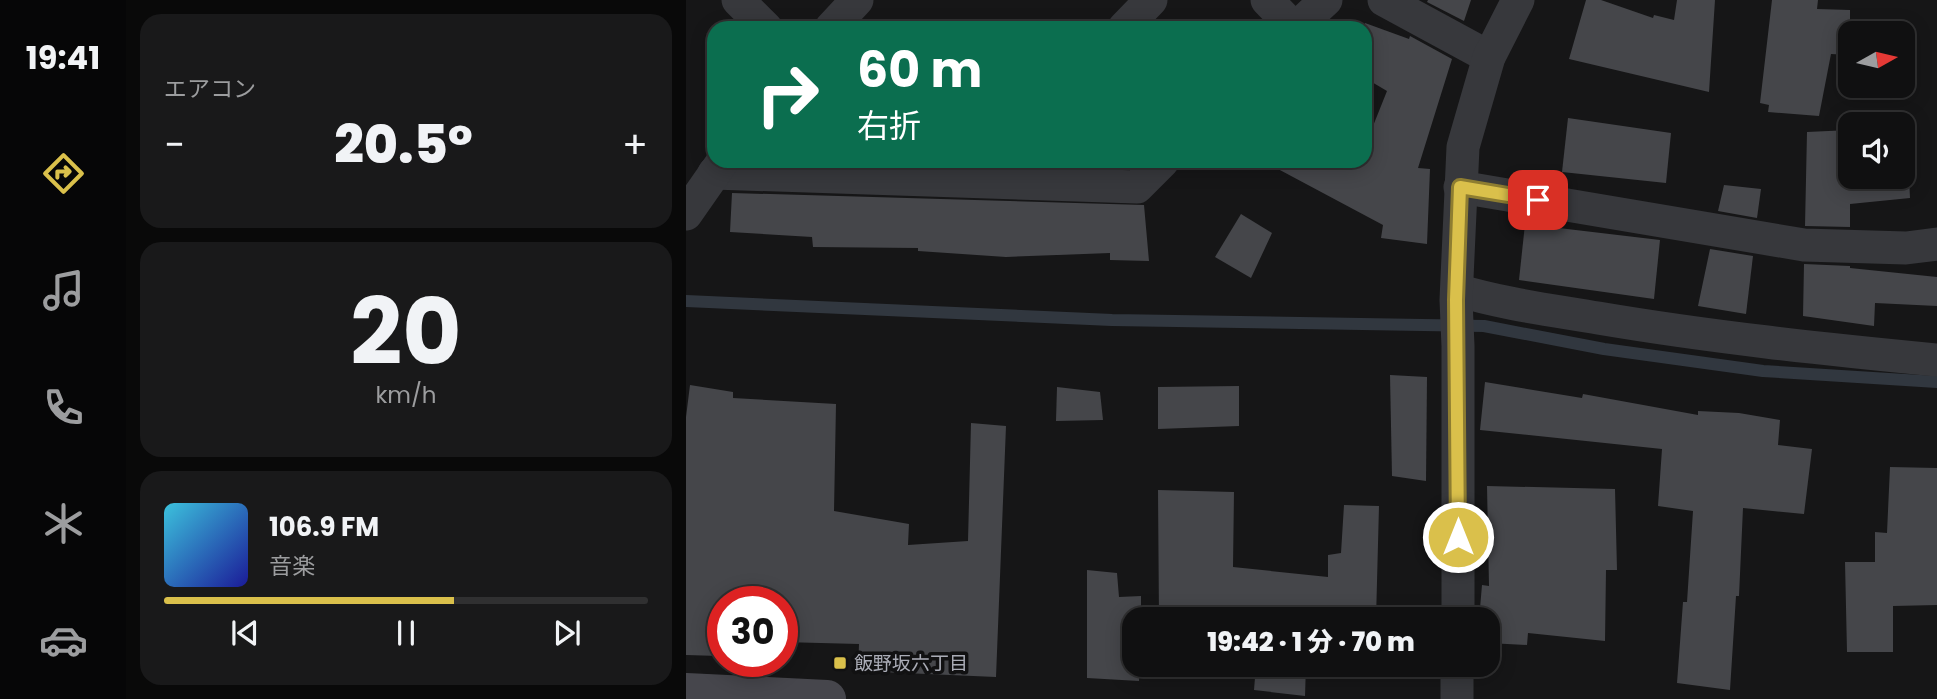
<!DOCTYPE html>
<html lang="ja">
<meta charset="utf-8">
<style>
:root{--surface:#101011;--page:#19191a;--text:#f1f3f6;--muted:#9c9d9f;--line:#303031;--accent:#dac04b}
body{margin:0;font-family:Poppins,"Noto Sans JP",sans-serif;background:var(--page);color:var(--text);height:100vh;display:flex;flex-direction:column;font-size:26px;white-space:nowrap}
*{box-sizing:border-box;margin:0}
p{font-size:23px;color:var(--muted)}
.icon{flex:none;width:38px;height:38px;fill:none;stroke:currentColor;stroke-width:2;stroke-linecap:round;stroke-linejoin:round}
.map{position:relative;flex:1;overflow:hidden}
.panel{display:flex;flex-direction:column;gap:14px;padding:14px;background:#090909;width:560px}
.panel>*{flex:none}
.hud{position:absolute;left:21px;top:21px;width:665px;height:147px;border-radius:21px;box-shadow:0 4px 18px #0003,0 0 0 2px var(--line);background:#0b6e4f;color:#fff;overflow:hidden}
.needle{width:46px;rotate:82deg}
.tools{position:absolute;left:1152px;top:21px;display:grid;gap:14px}
.tools a{display:grid;place-items:center;width:77px;height:77px;border-radius:14px;background:var(--surface);box-shadow:0 4px 18px #0003,0 0 0 2px var(--line);font-size:35px}
.speed{position:absolute;left:21px;top:586px;display:flex;gap:14px;font-size:35px;font-weight:700;text-align:center}
.speed>*{display:grid;place-content:center;width:91px;height:91px;border-radius:50%;background:var(--surface);box-shadow:0 4px 18px #0003,0 0 0 2px var(--line);line-height:1}
.speed .limit{border:10px solid #d22;background:#fff;color:#111}
.pin{position:absolute;display:grid;place-items:center;width:60px;height:60px;color:#fff;margin:-30px;border-radius:14px;box-shadow:0 4px 10px #0006}
.me{position:absolute;width:77px;margin:-38px;rotate:0deg;stroke-linejoin:round;filter:drop-shadow(0 0 5px #0008)}
.turn{display:flex;align-items:center;gap:24px;height:147px;padding:0 35px;font-size:32px}
.turn .icon{width:91px;height:91px;stroke-width:2.5}
.turn b{display:block;font-size:49px;line-height:60px}
.big{font-size:52px;font-weight:800;line-height:1.1}
.panel .card{flex:1;display:flex;flex-direction:column;justify-content:center;gap:10px;min-width:0;padding:0 24px;border-radius:21px;background:var(--page)}
.panel .dial{align-items:center;gap:0}
.dial b{font-size:91px;line-height:1}
.song{display:flex;align-items:center;gap:21px}
.cover{width:84px;height:84px;border-radius:10px;background:linear-gradient(135deg,hsl(190 70% 55%),hsl(240 70% 35%))}
.played{height:7px;border-radius:4px;background:linear-gradient(90deg,var(--accent) 60%,var(--line) 60%)}
.keys{display:flex;justify-content:space-around;direction:ltr}
.heat{display:flex;justify-content:space-between;align-items:center;font-size:38px;direction:ltr}
.trip{position:absolute;left:436px;top:607px;width:378px;height:70px;border-radius:21px;background:var(--surface);box-shadow:0 4px 18px #0003,0 0 0 2px var(--line);font-weight:800;line-height:70px;text-align:center}
main{display:flex;flex:1;min-height:0}
.tab-bar{display:flex;flex-direction:column;width:126px;justify-content:space-around;align-items:center;background:#060607;color:var(--muted)}
.tab-bar .icon{width:49px;height:49px}
.tab-bar .on{color:var(--accent)}
.tab-bar b{font-size:32px;color:var(--text)}
.map>svg:first-child{display:block}
.lines{fill:none;stroke-linecap:round;stroke-linejoin:round}
.stream{stroke:#31373f;stroke-width:12}
.building{fill:#45464a}
.minor{stroke:#37383c;stroke-width:33}
.secondary{stroke:#46464c;stroke-width:38}
.route-casing{stroke:#8e7d31;stroke-width:18}
.route{stroke:#dac04b;stroke-width:12}
.poi-dot{fill:#dac04b;stroke:#111112;stroke-width:2.5}
.labels{text-anchor:middle;dominant-baseline:central;stroke-width:7;stroke-linejoin:round;paint-order:stroke}
.poi-label{font-size:19px;fill:#aaacb6;stroke:#111112;text-anchor:start}
</style>
<main>
<nav class="tab-bar">
<b>19:41</b>
<svg class="icon on" aria-label="directions" viewBox="0 0 24 24"><path d="M12 3l9 9-9 9-9-9zM9 14v-3h6M13 9l2 2-2 2"/></svg>
<svg class="icon" aria-label="music" viewBox="0 0 24 24"><path d="M9 18V5l10-2v13"/><circle cx="6" cy="18" r="3"/><circle cx="16" cy="16" r="3"/></svg>
<svg class="icon" aria-label="phone" viewBox="0 0 24 24"><path d="M5 4h4l2 5-3 2q2 4 5 5l2-3 5 2v4C11 20 4 13 5 4z"/></svg>
<svg class="icon" aria-label="climate" viewBox="0 0 24 24"><path d="M12 3v18M4 7l16 10M4 17L20 7"/></svg>
<svg class="icon" aria-label="car" viewBox="0 0 24 24"><path d="M5 17H2v-5l4-1 3-4h7l3 4 3 1v5h-3M9 17h6M6 11h13"/><circle cx="7" cy="17" r="2"/><circle cx="17" cy="17" r="2"/></svg>
</nav>
<section class="panel">
<div class="card"><p>エアコン</p>
<div class="heat"><a>−</a><b class="big">20.5°</b><a>+</a></div>
</div>
<div class="card dial"><b>20</b><p>km/h</p></div>
<div class="card">
<div class="song"><i class="cover"></i><div><b>106.9 FM</b><p>音楽</p></div></div>
<div class="played"></div>
<div class="keys"><svg class="icon" aria-label="previous" viewBox="0 0 24 24"><path d="M18 5L8 12l10 7zM5 5v14"/></svg><svg class="icon" aria-label="pause" viewBox="0 0 24 24"><path d="M8 5v14M16 5v14"/></svg><svg class="icon" aria-label="next" viewBox="0 0 24 24"><path d="M6 5l10 7-10 7zM19 5v14"/></svg></div>
</div>
</section>
<div class="map">
<svg width="1251" height="699" viewBox="0 0 1251 699">
<rect width="100%" height="100%" fill="#161617"/>
<g class="lines">
<polyline class="stream" points="0,301 426,320 798,326 918,349 1077,371 1251,382"/>
</g>
<g class="building">
<polygon points="742,0 785,0 778,21 741,2"/>
<polygon points="900,0 915,0 967,18 968,15 988,20 991,0 1029,0 1023,92 883,59"/>
<polygon points="1086,0 1132,0 1131,9 1164,10 1164,55 1145,54 1133,116 1082,112 1083,105 1074,103"/>
<polygon points="679,23 723,39 724,36 766,59 732,168 744,169 741,244 695,238 697,225 577,161 679,161 679,146 701,91 679,78"/>
<polygon points="882,118 985,133 980,183 876,172"/>
<polygon points="1164,130 1164,177 1223,177 1224,198 1164,204 1164,227 1119,226 1121,132"/>
<polygon points="1038,185 1075,189 1071,218 1032,211"/>
<polygon points="46,193 458,205 463,261 424,260 424,253 320,257 232,251 232,248 127,247 126,237 44,232"/>
<polygon points="555,214 586,233 565,278 529,257"/>
<polygon points="839,224 974,240 968,299 833,280"/>
<polygon points="1024,249 1067,256 1060,314 1012,306"/>
<polygon points="1118,264 1164,266 1164,268 1251,277 1251,306 1189,303 1188,326 1117,316"/>
<polygon points="704,375 741,377 740,481 706,476"/>
<polygon points="799,382 896,398 897,394 1012,415 1012,411 1053,413 1094,420 1092,445 1126,449 1118,514 1057,508 1053,596 1050,596 1044,690 991,683 997,602 1001,602 1007,511 972,506 976,449 794,430"/>
<polygon points="4,385 47,392 47,398 150,404 148,511 223,524 222,545 282,541 285,423 320,426 310,677 172,671 173,644 96,642 96,602 36,602 33,656 0,655 0,417"/>
<polygon points="553,386 553,426 472,429 472,387"/>
<polygon points="371,387 414,392 417,420 370,421"/>
<polygon points="1204,467 1251,468 1251,605 1207,606 1207,652 1161,652 1159,562 1189,562 1189,532 1201,533"/>
<polygon points="801,486 929,489 931,570 920,570 919,641 842,633 841,645 802,643 802,620 793,620 796,585 803,586"/>
<polygon points="472,490 548,492 547,567 642,577 642,555 655,553 658,505 693,506 690,620 473,620"/>
<polygon points="401,570 431,573 433,597 455,596 455,620 448,620 448,665 454,665 453,681 401,678"/>
<polygon points="570,665 620,665 619,696 568,690"/>
</g>
<g class="lines">
<g class="minor">
<polyline points="52,0 80,28"/>
<polyline points="581,0 608,28"/>
<polyline points="698,0 803,57"/>
<polyline points="145,28 171,0"/>
<polyline points="438,28 465,0"/>
<polyline points="610,28 640,0"/>
<polyline points="28,173 451,187 477,161"/>
<polyline points="774,187 1118,245 1220,248 1251,244"/>
<polyline points="0,214 37,161"/>
<path d="M771 290C817 304 865 310 912 318 1024 337 1137 349 1251 360"/>
<polyline points="772,620 772,346 770,300 777,147 803,57 832,0"/>
<polyline points="771,699 771,665"/>
</g>
<polyline class="secondary" points="0,692 141,699"/>
</g>
<g class="lines">
<defs>
<polyline id="route" points="772,537 770,300 774,187 852,200"/>
</defs>
<use href="#route" class="route-casing"/>
<use href="#route" class="route"/>
</g>
<rect class="poi-dot" x="147" y="656" width="14" height="14" rx="3.5"/>
<g class="labels">
<g class="poi-label">
<text x="168" y="663">飯野坂六丁目</text>
</g>
</g>
</svg>
<div class="tools">
<a><svg class="needle" viewBox="-14 -14 28 28"><path d="M0-13l5 13h-10z" fill="#e53935"/><path d="M0 13l5-13h-10z" fill="#9c9d9f"/></svg></a>
<a><svg class="icon" aria-label="sound" viewBox="0 0 24 24"><path d="M4 9h4l5-4v14l-5-4H4zM17 9q2 3 0 6"/></svg></a>
</div>
<div class="speed"><div class="limit">30</div></div>
<div class="pin" style="left:852px;top:200px;background:#d93025"><svg class="icon" aria-label="arrive" viewBox="0 0 24 24"><path d="M6 21V4h12l-3 4 3 4H6"/></svg></div>
<svg class="me" style="left:772px;top:537px" viewBox="-20 -20 40 40"><circle r="17" fill="#dac04b" stroke="#fff" stroke-width="3"/><path d="M0-11L8 9 0 5-8 9z" fill="#fff"/></svg>
<div class="trip">19:42 · 1 分 · 70 m</div>
<div class="hud">
<div class="turn"><svg class="icon" aria-label="right" viewBox="0 0 24 24"><path d="M7 20v-9h11M14 6l5 5-5 5"/></svg><div><b>60 m</b>右折</div></div>
</div>
</div>
</main>
